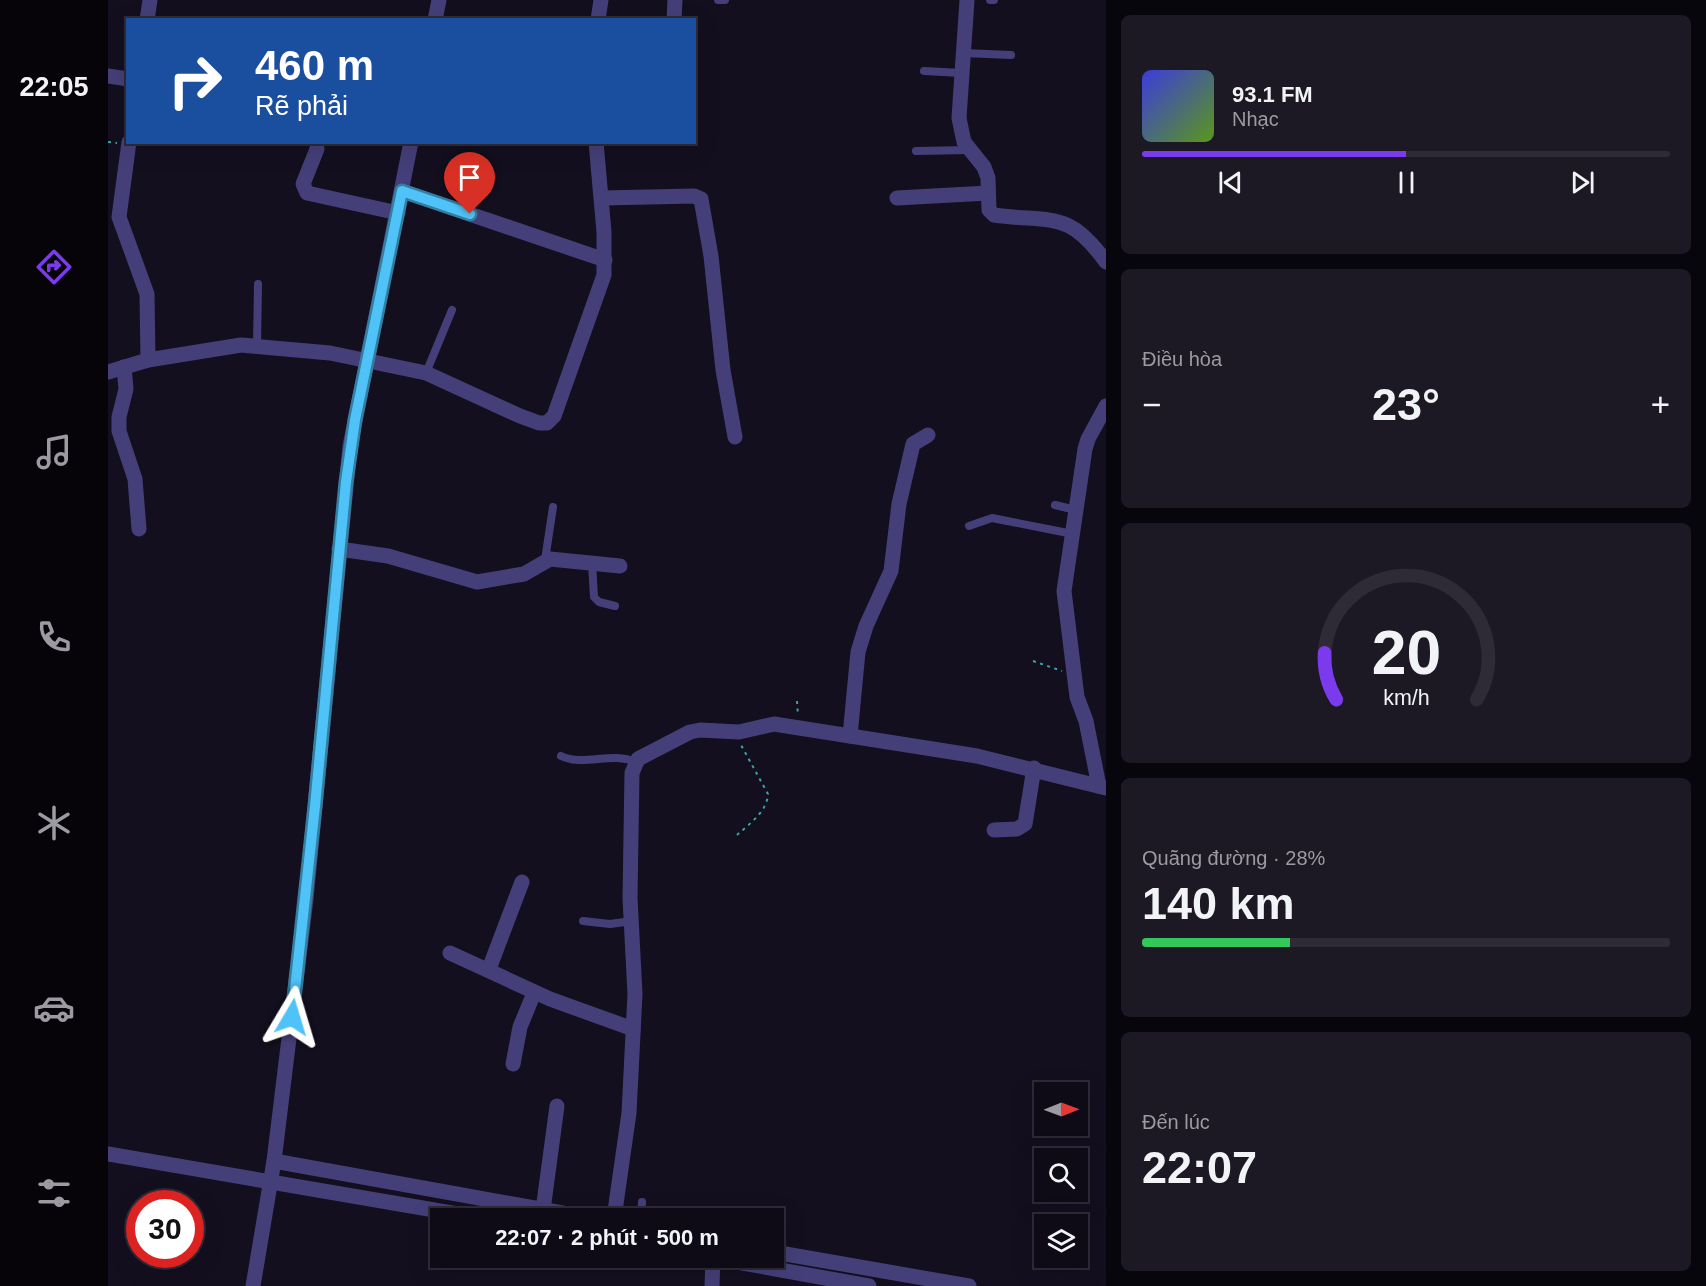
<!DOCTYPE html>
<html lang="vi">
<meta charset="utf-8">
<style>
:root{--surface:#0e0b17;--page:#1c1924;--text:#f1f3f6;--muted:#9b9ba1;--line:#2e2b36;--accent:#7c3aed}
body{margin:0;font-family:Arial,sans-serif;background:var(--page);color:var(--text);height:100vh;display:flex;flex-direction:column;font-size:22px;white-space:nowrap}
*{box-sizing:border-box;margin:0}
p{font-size:20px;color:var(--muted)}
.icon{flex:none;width:33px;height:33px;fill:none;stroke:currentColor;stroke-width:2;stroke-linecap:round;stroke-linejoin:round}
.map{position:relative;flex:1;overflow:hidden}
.drawer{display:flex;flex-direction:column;gap:15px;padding:15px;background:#08060d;width:600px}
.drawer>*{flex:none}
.hud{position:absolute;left:18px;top:18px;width:570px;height:126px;border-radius:0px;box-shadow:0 6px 24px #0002,0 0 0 2px var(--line);background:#1a4fa0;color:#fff;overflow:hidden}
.needle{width:39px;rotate:89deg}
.fabs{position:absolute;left:926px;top:1082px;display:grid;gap:12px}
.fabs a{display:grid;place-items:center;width:54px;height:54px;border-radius:0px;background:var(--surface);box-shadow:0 6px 24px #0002,0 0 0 2px var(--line);font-size:30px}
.speed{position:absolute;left:18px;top:1190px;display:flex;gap:12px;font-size:30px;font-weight:700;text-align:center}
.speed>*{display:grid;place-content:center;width:78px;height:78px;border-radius:50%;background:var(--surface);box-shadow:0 6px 24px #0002,0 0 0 2px var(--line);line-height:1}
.speed .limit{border:9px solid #d22;background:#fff;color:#111}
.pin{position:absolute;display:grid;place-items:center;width:51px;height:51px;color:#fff;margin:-62px -26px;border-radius:50% 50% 50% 0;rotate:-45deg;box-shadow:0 0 6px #0007}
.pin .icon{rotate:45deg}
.me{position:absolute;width:66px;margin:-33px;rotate:7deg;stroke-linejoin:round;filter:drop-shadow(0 0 4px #0008)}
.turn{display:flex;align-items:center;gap:21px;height:126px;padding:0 30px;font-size:27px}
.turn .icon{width:78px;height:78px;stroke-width:2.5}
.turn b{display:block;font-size:42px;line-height:51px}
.big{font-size:45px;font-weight:600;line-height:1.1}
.drawer .card{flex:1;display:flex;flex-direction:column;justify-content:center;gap:9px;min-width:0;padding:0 21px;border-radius:9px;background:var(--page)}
.drawer .dial{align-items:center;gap:0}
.dial svg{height:156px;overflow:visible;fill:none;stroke:var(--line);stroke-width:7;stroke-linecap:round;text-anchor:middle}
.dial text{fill:var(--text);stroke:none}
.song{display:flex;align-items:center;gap:18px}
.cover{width:72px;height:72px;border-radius:9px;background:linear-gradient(135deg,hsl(240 70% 55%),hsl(90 70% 35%))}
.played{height:6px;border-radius:3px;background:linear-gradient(90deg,var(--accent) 50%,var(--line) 50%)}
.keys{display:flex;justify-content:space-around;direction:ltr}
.heat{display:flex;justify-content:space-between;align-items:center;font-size:33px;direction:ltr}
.charge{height:9px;border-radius:4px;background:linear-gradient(90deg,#34c759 28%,var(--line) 0)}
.trip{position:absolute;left:322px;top:1208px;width:354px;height:60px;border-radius:0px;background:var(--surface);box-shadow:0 6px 24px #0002,0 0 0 2px var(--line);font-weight:600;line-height:60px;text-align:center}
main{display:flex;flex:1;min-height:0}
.tabs{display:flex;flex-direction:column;width:108px;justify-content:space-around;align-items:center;background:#060409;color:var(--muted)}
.tabs .icon{width:42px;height:42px}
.tabs .active{color:var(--accent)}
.tabs b{font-size:27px;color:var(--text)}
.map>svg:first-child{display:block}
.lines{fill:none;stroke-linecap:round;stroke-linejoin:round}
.path{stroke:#3aa5a6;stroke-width:2;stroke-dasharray:3 4.5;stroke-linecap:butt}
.service{stroke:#453f79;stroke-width:8}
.minor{stroke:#453f79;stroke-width:15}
.route-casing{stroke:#337fa1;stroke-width:15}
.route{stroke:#4fc3f7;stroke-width:10}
</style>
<main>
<nav class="tabs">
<b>22:05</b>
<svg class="icon active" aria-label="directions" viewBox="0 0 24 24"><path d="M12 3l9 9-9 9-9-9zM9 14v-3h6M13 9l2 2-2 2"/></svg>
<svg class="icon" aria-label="music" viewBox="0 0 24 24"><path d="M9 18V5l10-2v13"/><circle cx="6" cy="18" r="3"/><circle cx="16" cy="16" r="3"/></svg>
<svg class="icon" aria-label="phone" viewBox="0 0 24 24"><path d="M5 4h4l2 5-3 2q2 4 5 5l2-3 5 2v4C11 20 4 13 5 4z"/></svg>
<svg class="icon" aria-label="climate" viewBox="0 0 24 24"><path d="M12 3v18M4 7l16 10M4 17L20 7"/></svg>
<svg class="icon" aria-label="car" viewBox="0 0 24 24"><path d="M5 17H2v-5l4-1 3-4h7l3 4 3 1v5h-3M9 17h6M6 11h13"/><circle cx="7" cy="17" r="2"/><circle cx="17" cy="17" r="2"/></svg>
<svg class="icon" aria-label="filters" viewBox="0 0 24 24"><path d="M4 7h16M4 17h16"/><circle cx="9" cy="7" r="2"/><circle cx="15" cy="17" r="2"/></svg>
</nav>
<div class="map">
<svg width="998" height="1286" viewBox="0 0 998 1286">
<rect width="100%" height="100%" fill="#130f1f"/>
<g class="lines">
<g class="path">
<polyline points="0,142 9,143"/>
<polyline points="925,661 954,671"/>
<polyline points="689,701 690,716"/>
<path d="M629 835C641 824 659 812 660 794L633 745"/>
</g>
<g class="service">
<polyline points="610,0 617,0"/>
<polyline points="882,0 886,0"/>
<polyline points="855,53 903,55"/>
<polyline points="816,71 853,73"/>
<polyline points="808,151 861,150"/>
<polyline points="149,345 150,284"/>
<polyline points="318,373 344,310"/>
<polyline points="947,505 968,510"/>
<polyline points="861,526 884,518 965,534"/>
<polyline points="437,560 445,507"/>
<polyline points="484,563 486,597 491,602 507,606"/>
<path d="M453 756C476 767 504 751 527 762"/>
<polyline points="475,921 502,924 524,921"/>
<polyline points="533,1218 534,1202"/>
</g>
<g class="minor">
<path d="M859 0 851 118 856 142 876 167 880 178 881 210 886 215C944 223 960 209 998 262"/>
<polyline points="39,20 42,0"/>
<polyline points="327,20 331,0"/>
<polyline points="490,20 493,0"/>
<polyline points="566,20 567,0"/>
<polyline points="0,76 20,79"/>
<polyline points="209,149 195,184 199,193 290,213"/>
<polyline points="294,191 497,260"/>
<polyline points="494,198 586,196 593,199 603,256 615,370 627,437"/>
<polyline points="789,198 880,193"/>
<polyline points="40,360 133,345 222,353 318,373 412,416 431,423 439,423 446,416 496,275 496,232 488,142"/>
<polyline points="16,367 18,389 11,417 11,431 27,479 31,529"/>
<polyline points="0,372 40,360 39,294 11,217 21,142"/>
<polyline points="231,549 280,556 369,582 416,574 442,559 512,566"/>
<polyline points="742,736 750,652 758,626 783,571 791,504 805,444 820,435"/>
<polyline points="991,786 978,721 969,697 956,591 977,449 980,439 998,406"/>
<polyline points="886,830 909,829 917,824 926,768"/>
<polyline points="342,953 442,999 525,1029"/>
<polyline points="381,969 414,882"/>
<polyline points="405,1064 412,1027 426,993"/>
<polyline points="0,1154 373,1218"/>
<polyline points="166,1161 482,1218"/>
<polyline points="435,1210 449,1106"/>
<polyline points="506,1218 521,1113 527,994 522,898 524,773 530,759 582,732 592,730 631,732 666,724 869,756 998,788"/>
<polyline points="666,1252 861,1286"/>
<polyline points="601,1257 761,1286"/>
<polyline points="145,1286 166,1161 198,899 242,446 303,142"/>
<polyline points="604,1286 605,1258"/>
</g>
</g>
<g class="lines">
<defs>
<polyline id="route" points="184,1017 207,806 238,482 247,420 294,191 362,214"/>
</defs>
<use href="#route" class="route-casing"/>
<use href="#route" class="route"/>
</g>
</svg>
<div class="fabs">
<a><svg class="needle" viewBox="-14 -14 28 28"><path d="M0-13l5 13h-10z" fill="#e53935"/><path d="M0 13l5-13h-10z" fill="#9b9ba1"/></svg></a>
<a><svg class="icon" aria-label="search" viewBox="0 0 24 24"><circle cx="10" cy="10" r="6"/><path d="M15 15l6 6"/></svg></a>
<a><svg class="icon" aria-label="layers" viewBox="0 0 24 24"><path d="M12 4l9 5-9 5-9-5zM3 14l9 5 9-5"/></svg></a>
</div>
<div class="speed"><div class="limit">30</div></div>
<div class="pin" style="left:362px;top:214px;background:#d93025"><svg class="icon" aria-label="arrive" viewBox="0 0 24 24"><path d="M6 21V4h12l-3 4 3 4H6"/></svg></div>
<svg class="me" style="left:184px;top:1017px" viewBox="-20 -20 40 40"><path d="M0-17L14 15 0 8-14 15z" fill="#4fc3f7" stroke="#fff" stroke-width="4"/></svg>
<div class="trip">22:07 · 2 phút · 500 m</div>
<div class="hud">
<div class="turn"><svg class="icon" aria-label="right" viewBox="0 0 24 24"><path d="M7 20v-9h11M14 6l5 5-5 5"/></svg><div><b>460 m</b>Rẽ phải</div></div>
</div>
</div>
<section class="drawer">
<div class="card">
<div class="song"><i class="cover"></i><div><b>93.1 FM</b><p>Nhạc</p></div></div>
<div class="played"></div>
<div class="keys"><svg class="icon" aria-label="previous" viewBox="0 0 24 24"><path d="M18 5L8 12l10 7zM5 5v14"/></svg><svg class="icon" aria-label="pause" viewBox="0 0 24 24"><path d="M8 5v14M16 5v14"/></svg><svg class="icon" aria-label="next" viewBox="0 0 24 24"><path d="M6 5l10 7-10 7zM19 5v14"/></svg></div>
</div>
<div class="card"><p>Điều hòa</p>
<div class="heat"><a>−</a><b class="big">23°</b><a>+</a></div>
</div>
<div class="card dial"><svg viewBox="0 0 100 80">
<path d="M14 69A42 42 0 1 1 86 69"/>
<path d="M14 69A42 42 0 0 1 8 45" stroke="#7c3aed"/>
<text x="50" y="56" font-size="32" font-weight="700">20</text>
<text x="50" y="72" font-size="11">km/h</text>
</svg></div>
<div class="card"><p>Quãng đường · 28%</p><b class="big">140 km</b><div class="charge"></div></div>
<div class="card"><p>Đến lúc</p><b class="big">22:07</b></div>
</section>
</main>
